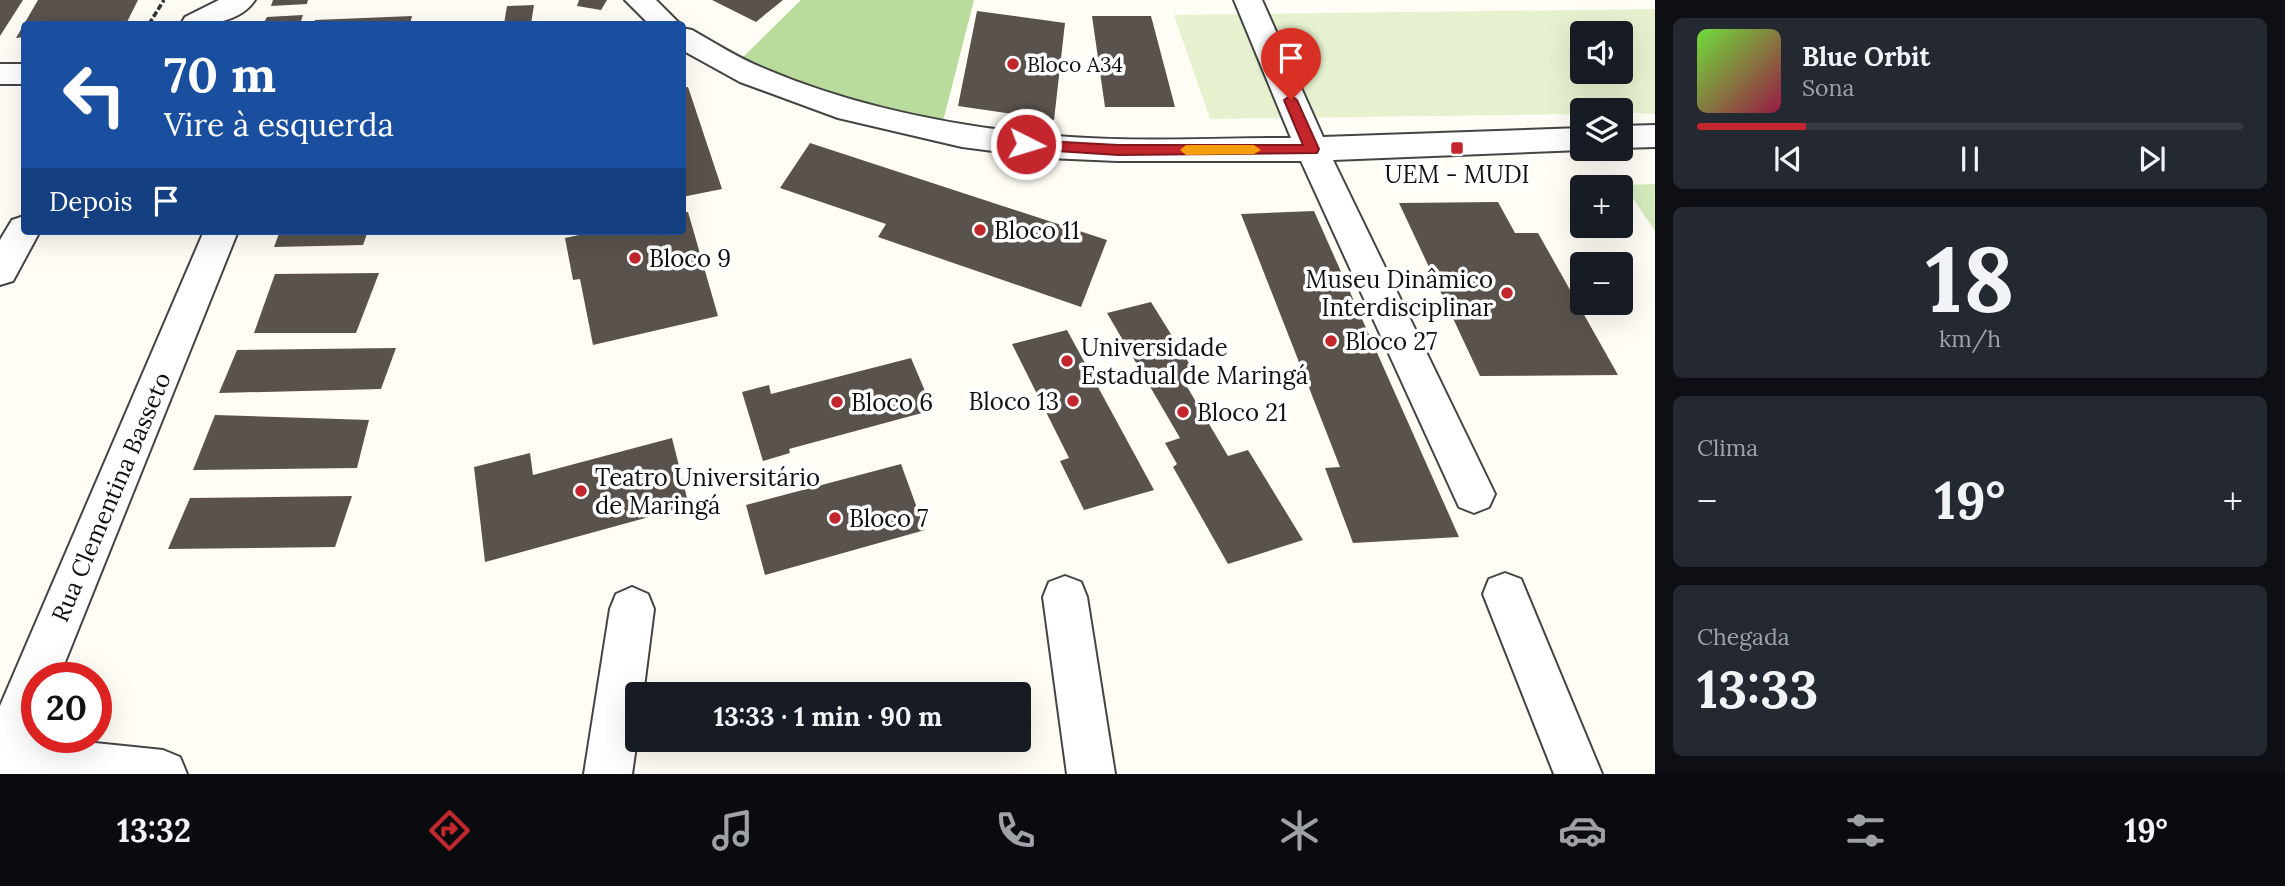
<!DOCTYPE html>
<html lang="pt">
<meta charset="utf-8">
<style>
:root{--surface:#171b24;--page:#242831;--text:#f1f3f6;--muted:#9ea1a6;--line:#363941;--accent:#c4262e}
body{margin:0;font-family:Lora,serif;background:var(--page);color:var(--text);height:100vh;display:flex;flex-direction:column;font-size:26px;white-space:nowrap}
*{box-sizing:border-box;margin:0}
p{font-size:23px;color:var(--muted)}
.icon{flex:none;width:38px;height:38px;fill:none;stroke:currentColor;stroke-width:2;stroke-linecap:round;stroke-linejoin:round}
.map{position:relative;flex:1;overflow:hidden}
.drawer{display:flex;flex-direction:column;gap:18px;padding:18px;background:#0d0f14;width:630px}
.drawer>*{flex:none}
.hud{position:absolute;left:21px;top:21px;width:665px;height:214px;border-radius:7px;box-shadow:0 7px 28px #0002;background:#1a4fa0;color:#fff;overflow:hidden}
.tools{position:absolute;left:1570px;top:21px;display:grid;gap:14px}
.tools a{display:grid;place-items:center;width:63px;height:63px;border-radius:7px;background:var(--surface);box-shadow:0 7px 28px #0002;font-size:35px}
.speed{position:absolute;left:21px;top:662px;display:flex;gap:14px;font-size:35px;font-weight:700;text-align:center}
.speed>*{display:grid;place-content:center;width:91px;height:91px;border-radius:50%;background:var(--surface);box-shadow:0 7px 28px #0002;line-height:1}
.speed .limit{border:10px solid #d22;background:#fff;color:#111}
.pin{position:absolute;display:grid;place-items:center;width:60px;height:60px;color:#fff;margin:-72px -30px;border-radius:50% 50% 50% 0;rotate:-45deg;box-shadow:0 0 7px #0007}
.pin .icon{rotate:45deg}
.me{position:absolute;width:77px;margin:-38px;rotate:95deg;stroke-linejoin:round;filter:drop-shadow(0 0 5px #0008)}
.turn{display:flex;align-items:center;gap:24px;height:147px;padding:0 28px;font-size:32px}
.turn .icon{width:91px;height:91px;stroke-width:2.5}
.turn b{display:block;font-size:49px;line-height:60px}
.then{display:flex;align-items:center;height:66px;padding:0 28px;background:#0003;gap:14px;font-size:26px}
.big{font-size:52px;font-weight:800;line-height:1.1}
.drawer .widget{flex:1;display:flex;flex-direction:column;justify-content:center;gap:10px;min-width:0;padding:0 24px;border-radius:10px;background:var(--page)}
.drawer .dial{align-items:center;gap:0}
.dial b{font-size:91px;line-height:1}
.song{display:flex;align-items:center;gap:21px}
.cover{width:84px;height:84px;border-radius:10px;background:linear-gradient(135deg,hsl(100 70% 55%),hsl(340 70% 35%))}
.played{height:7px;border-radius:4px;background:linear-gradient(90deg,var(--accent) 20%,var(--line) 20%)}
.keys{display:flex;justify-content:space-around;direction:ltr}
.heat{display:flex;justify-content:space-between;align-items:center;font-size:38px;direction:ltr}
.trip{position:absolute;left:625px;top:682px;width:406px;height:70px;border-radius:7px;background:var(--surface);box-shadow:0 7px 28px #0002;font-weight:800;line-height:70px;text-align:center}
.menu{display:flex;height:112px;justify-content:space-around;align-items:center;background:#090b0e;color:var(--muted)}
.menu .icon{width:49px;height:49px}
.menu .current{color:var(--accent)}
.menu b{font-size:32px;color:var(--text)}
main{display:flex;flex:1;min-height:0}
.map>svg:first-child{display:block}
.green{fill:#d5ebbd}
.forest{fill:#b9dc9c}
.pitch{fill:#e6f2cf;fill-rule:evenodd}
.building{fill:#5a524d}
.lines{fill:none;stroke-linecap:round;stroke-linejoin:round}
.minor-casing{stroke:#444;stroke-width:4}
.path{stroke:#333;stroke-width:3.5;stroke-dasharray:6 2.5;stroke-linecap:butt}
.minor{fill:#fff;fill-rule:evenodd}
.route{fill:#c4262e;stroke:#7f191e;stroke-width:2}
.slow{fill:#f59e0b}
.poi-dot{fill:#c4262e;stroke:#fff;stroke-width:2.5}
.labels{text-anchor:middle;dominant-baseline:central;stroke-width:7;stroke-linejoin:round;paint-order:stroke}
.far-poi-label{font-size:21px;fill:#111;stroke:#fff;text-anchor:start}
.poi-label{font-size:24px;fill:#111;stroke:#fff;text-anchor:start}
.street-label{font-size:24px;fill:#111;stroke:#fff}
</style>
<main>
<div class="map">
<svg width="1655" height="774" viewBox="0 0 1655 774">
<rect width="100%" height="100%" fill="#fffdf5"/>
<polygon class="green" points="1655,184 1655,231 1624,185"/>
<polygon class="forest" points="801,0 974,0 941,129 904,121 739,61"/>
<path class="pitch" d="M1655 9V114L1582 110V114L1210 119 1174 15ZM1582 33H1620V72H1582Z"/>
<g class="building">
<polygon points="0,0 23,0 0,36"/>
<polygon points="38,0 138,0 126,24 24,24 24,37 16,38"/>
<polygon points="273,0 308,0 307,4 271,6"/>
<polygon points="579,0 607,0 601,10 577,6"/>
<polygon points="712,0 783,0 756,22"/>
<polygon points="534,5 531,24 504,24 507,6"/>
<polygon points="977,11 1065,23 1054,120 958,106"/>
<polygon points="303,15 300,24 263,24 267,17"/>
<polygon points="412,16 410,24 313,24 315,20"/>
<polygon points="1092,16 1151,16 1175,107 1105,107"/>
<polygon points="688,87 722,189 682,197 682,88"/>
<polygon points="810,143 1107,240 1081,307 878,237 886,224 780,188"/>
<polygon points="1498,202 1515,233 1538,233 1618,375 1480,376 1399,203"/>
<polygon points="1314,211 1459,537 1353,543 1325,468 1340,467 1241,214"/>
<polygon points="688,212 718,316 593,345 580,279 573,280 565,238 598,231 682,231 682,213"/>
<polygon points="280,231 368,231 363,245 274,247"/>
<polygon points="379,273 356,333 254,333 275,274"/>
<polygon points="1151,302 1200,381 1186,385 1228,456 1248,450 1303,540 1228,564 1173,467 1177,464 1165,443 1180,438 1107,313"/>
<polygon points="1067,330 1154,490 1084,510 1060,461 1069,458 1012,344"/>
<polygon points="396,348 381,389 219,393 237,350"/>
<polygon points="911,358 933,410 789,449 790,453 763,461 742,392 769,385 771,394"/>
<polygon points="215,415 369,420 357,468 193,470"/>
<polygon points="672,438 689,506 485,562 474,467 530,453 533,475"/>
<polygon points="901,464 925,530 765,575 746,505"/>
<polygon points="352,496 335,547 168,549 190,498"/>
</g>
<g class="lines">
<defs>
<g id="minor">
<path d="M219 0H255C240 23 205 26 181 24L185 17Z"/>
<polygon points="625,0 656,0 680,24 649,24"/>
<path d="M1234 0H1262L1323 137 1582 128V149H1587L1582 150 1333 160 1495 494 1489 507 1474 513 1459 507 1301 161H1117L1048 158 962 147 838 118 740 82 682 50V28L692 30C715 43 738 58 763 68 852 106 951 126 1046 135 1127 143 1210 138 1291 138Z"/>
<rect x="0" y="64" width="24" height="20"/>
<polygon points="1655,125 1655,147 1620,148 1620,126"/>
<polygon points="24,216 24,231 40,231 13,281 0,285 0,240 12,220"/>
<polygon points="204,231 238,231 59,677 37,677 37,737 163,750 180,757 187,774 0,774 0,706"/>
<polygon points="1505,573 1521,579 1602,774 1554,774 1483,594 1489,579"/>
<polygon points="1065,576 1081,582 1087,597 1115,774 1067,774 1043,597 1049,582"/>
<polygon points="632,587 648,594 654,609 643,695 637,695 637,739 632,774 584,774 610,609 616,594"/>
</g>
</defs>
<use href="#minor" class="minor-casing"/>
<polyline class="path" points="149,24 164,0"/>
<use href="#minor" class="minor"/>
</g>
<polygon class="route" points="1291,95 1297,100 1319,149 1317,153 1118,155 1026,149 1019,144 1026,140 1118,145 1303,145 1284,100"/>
<polygon class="slow" points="1186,145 1254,145 1261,150 1254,154 1186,155 1180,150"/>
<g class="poi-dot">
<circle cx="1013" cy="64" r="7"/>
<rect x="1450" y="141" width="14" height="14" rx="3.5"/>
<circle cx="980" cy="230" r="7"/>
<circle cx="635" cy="258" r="7"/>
<circle cx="1507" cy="293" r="7"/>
<circle cx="1331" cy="341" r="7"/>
<circle cx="1067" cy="361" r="7"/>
<circle cx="1073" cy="401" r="7"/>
<circle cx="837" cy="402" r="7"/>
<circle cx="1183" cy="412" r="7"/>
<circle cx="581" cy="491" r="7"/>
<circle cx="835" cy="518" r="7"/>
</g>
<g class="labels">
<g class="far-poi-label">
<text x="1027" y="64">Bloco A34</text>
</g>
<g class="poi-label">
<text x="1457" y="174" text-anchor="middle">UEM - MUDI</text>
<text x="994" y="230">Bloco 11</text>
<text x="649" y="258">Bloco 9</text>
<text x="1493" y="279" text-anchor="end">Museu Dinâmico<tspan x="1493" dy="28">Interdisciplinar</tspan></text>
<text x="1345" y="341">Bloco 27</text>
<text x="1081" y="347">Universidade<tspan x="1081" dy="28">Estadual de Maringá</tspan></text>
<text x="1059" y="401" text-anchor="end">Bloco 13</text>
<text x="851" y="402">Bloco 6</text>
<text x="1197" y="412">Bloco 21</text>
<text x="595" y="477">Teatro Universitário<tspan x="595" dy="28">de Maringá</tspan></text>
<text x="849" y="518">Bloco 7</text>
</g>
<g class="street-label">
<text transform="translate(111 497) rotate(-67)">Rua Clementina Basseto</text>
</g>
</g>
</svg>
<div class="tools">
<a><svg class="icon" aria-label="sound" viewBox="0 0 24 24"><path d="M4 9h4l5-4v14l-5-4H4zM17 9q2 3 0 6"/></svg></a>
<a><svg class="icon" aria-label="layers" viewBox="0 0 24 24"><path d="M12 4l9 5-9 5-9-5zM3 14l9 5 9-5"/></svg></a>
<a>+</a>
<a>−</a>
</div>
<div class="speed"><div class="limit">20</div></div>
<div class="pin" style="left:1291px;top:100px;background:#d93025"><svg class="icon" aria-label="arrive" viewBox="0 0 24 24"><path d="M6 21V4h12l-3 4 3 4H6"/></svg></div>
<svg class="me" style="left:1026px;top:144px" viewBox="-20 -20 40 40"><circle r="17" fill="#c4262e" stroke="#fff" stroke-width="3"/><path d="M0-11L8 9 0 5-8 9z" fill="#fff"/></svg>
<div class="trip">13:33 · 1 min · 90 m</div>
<div class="hud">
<div class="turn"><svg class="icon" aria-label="left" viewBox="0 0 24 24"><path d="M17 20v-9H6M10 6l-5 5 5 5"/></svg><div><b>70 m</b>Vire à esquerda</div></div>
<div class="then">Depois<svg class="icon" aria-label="arrive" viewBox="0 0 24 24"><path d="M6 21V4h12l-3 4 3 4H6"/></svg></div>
</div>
</div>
<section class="drawer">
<div class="widget">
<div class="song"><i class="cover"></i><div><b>Blue Orbit</b><p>Sona</p></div></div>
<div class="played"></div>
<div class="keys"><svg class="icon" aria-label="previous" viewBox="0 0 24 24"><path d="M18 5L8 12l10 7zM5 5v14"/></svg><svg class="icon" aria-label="pause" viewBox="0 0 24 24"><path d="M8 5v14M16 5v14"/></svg><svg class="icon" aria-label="next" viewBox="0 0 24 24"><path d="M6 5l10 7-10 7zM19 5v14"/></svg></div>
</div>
<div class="widget dial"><b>18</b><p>km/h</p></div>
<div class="widget"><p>Clima</p>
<div class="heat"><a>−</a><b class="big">19°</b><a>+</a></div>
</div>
<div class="widget"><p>Chegada</p><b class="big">13:33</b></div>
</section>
</main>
<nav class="menu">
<b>13:32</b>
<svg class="icon current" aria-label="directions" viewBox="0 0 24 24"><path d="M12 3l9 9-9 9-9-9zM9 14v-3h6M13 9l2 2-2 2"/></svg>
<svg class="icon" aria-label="music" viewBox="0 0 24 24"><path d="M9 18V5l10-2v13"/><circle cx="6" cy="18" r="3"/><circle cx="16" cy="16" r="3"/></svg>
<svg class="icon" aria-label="phone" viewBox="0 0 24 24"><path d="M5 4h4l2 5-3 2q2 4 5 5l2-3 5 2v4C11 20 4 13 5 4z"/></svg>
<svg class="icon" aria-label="climate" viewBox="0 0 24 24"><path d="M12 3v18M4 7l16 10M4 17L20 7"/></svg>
<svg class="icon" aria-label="car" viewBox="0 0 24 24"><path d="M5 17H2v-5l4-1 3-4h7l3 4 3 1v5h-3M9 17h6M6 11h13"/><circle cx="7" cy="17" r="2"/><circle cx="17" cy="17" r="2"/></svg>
<svg class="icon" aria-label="filters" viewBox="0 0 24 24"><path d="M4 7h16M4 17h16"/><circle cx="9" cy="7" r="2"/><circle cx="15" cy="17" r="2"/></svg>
<b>19°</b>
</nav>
